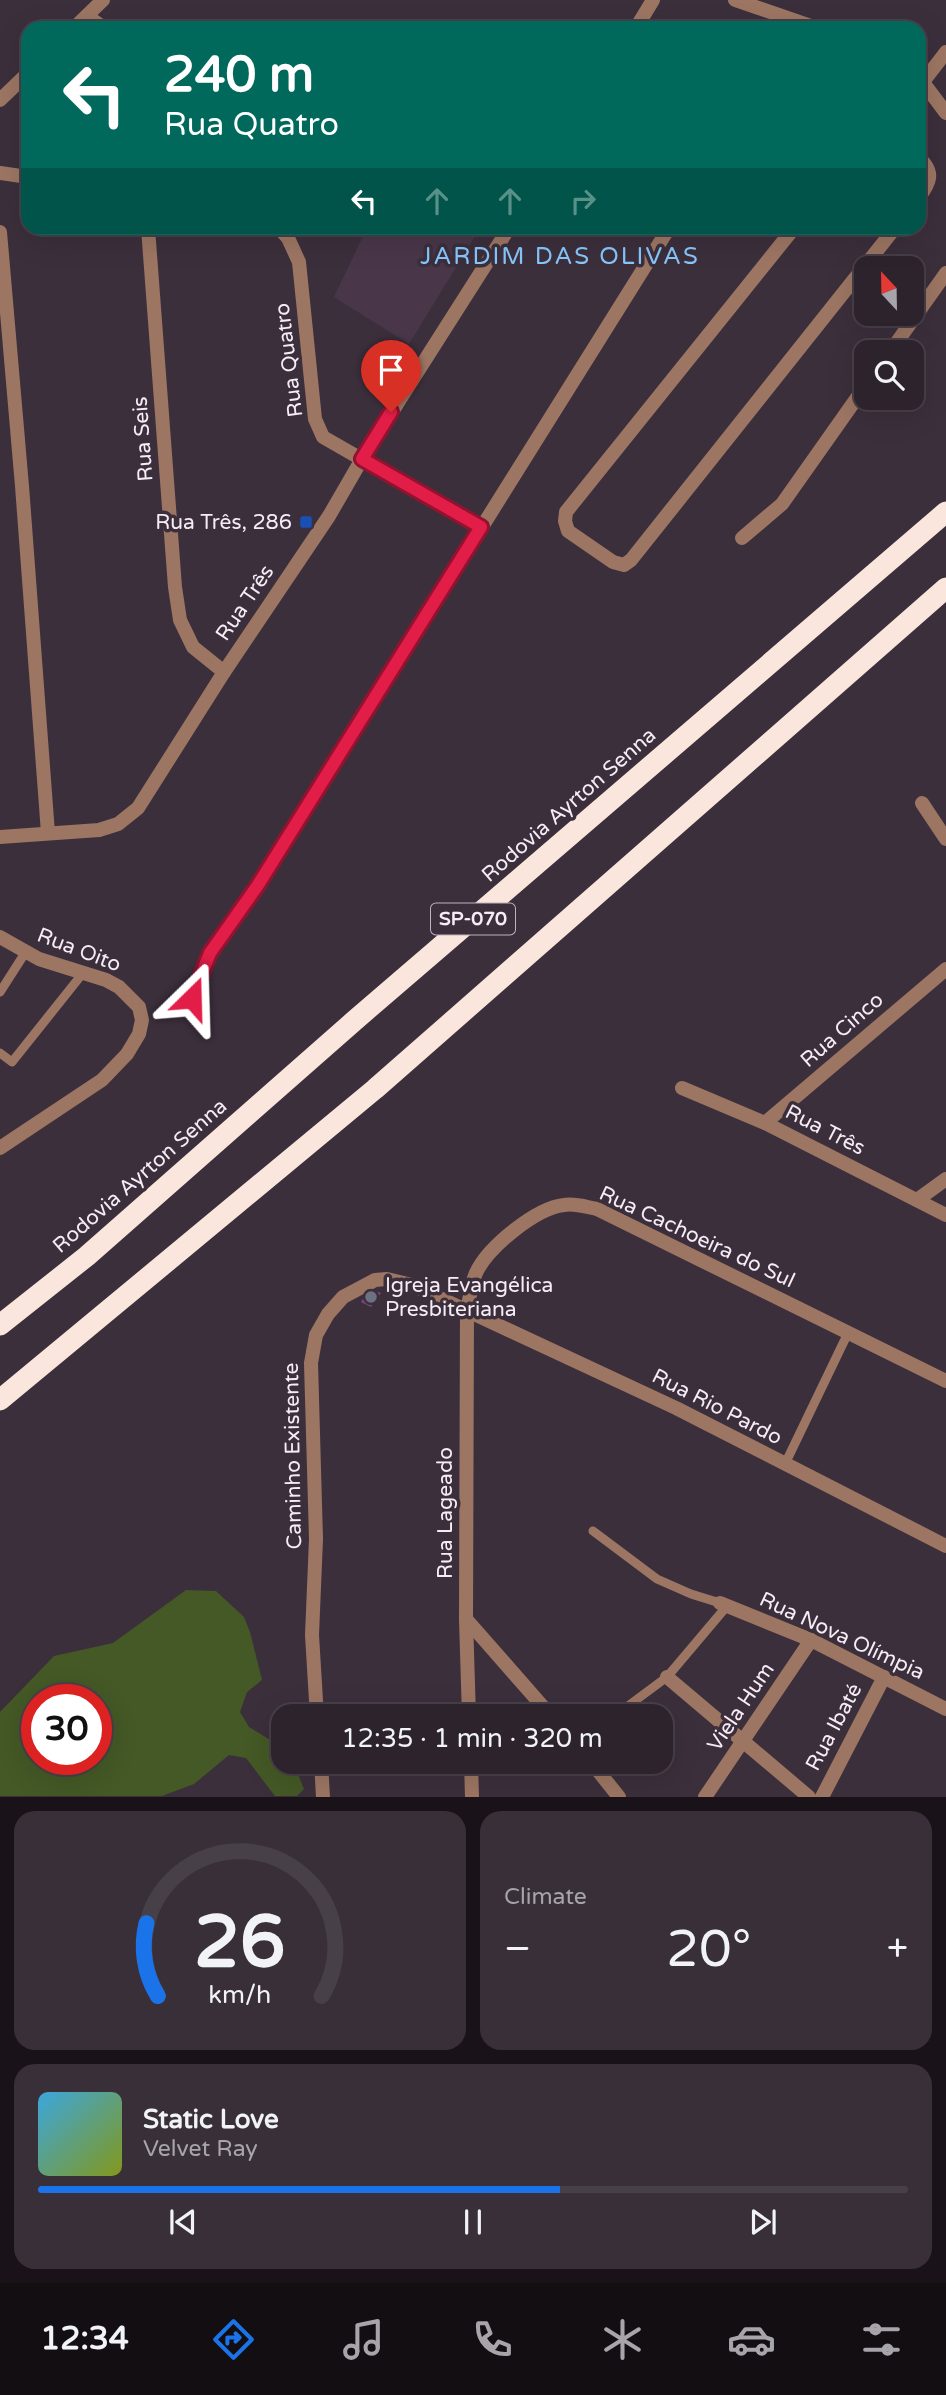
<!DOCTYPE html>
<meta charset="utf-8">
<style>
:root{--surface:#2d232d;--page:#392f39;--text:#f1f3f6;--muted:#a7a4aa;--line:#484049;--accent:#1a73e8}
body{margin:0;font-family:"Varela Round",sans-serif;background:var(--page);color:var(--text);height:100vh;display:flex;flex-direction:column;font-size:26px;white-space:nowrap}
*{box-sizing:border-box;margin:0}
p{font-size:23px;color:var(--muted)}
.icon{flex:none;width:38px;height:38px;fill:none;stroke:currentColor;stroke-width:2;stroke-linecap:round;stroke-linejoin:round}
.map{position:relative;height:1797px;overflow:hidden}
.panel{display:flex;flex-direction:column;gap:14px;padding:14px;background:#191319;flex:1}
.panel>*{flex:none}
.top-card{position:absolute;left:21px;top:21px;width:905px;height:214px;border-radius:21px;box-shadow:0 7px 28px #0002,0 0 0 2px var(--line);background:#00695c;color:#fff;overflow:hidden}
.needle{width:46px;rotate:338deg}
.buttons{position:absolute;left:854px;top:256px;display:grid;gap:14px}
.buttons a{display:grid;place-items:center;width:70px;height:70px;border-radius:14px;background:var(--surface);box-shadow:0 7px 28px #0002,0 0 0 2px var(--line);font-size:35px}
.speed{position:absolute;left:21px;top:1684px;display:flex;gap:14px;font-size:35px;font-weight:700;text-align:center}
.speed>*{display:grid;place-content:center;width:91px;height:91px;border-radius:50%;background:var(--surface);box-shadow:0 7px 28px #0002,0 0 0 2px var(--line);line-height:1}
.speed .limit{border:10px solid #d22;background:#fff;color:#111}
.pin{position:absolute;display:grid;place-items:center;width:60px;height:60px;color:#fff;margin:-72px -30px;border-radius:50% 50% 50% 0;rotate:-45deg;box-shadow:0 0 7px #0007}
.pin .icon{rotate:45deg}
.me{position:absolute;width:77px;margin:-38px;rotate:22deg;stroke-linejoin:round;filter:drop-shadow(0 0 5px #0008)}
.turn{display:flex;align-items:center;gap:24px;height:147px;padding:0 28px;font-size:32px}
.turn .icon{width:91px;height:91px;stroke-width:2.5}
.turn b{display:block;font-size:49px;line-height:60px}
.lanes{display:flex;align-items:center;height:66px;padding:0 28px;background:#0003;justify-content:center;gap:35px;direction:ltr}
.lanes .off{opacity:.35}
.big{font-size:52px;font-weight:600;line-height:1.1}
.panel .widget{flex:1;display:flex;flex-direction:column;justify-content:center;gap:10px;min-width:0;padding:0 24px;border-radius:21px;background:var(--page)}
.panel .dial{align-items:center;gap:0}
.dial svg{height:182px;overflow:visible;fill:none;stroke:var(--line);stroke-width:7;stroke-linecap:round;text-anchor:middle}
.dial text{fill:var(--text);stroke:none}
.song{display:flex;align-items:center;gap:21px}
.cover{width:84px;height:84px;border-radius:10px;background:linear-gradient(135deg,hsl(200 70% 55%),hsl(70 70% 35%))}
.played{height:7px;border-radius:4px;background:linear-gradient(90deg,var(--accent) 60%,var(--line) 60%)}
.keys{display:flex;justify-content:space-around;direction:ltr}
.heat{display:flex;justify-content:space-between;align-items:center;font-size:38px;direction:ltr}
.panel .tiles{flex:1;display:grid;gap:14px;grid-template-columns:1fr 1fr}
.widget:last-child{grid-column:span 2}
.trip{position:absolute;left:271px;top:1704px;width:402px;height:70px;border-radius:21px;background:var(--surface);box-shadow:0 7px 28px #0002,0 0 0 2px var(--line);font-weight:600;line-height:70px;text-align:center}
.tabs{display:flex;height:112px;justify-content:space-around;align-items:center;background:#120e12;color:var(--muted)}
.tabs .icon{width:49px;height:49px}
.tabs .selected{color:var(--accent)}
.tabs b{font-size:32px;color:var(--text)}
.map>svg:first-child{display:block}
.built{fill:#493749}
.green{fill:#445926;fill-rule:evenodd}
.building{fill:#824285}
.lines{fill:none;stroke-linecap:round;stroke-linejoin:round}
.service{stroke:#9d7663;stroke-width:9}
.minor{stroke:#9d7663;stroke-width:14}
.tertiary{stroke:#9d7663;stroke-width:14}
.motorway{stroke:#fae6dc;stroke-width:21}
.route-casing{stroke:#92132f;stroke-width:18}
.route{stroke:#e11d48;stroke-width:12}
.transit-dot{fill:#1a4fb4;stroke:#3c2f3c;stroke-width:2.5}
.worship-dot{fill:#6b7280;stroke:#3c2f3c;stroke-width:2.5}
.labels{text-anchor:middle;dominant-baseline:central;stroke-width:7;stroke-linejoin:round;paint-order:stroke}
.shield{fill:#3c2f3c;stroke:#beb3be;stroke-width:2}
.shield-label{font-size:19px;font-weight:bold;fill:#f5ecf5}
.street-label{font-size:21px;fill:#f5ecf5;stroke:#3c2f3c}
.poi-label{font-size:21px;fill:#f5ecf5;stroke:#3c2f3c;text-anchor:end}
.quarter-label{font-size:24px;letter-spacing:2px;fill:#87c6fc;stroke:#3c2f3c}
</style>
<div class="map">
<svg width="946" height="1797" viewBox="0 0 946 1797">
<rect width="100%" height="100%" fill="#3c2f3c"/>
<polygon class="built" points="367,228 480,228 409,344 334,297"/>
<path class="green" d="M186 1590 216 1591 244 1617 250 1632 262 1680 247 1692 240 1712 249 1727 283 1748 284 1762H293L304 1789 297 1796H275L246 1758 229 1755 194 1784 162 1796H0V1712L54 1656 113 1643ZM37 1699H96V1759H37Z"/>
<polygon class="building" points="375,1291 381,1293 371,1307 361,1302 364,1297"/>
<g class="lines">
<g class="service">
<polyline points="0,992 25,953"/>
<polyline points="0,1053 12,1062 83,973"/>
<polyline points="785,1464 848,1333"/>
<polyline points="593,1531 657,1579 691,1594 720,1603"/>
<polyline points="619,1717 628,1706 667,1677 727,1606"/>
</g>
<g class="minor">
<polyline points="87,16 104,28"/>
<polyline points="74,28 103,0"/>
<polyline points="636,28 653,0"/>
<polyline points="919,87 946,52"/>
<polyline points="0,100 28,73"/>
<path d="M919 158C935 172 930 183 919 197"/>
<polyline points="0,173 28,177"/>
<polyline points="148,228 175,587 180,620 193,647 224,672"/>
<polyline points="279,228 288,238 299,262 315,419 323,437 480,527"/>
<polyline points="794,228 566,512 565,521 568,531 613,562 624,565 631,560 895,228"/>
<polyline points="0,232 22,486 48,833"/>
<polyline points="890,352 946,273"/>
<polyline points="742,538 782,504 866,385"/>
<polyline points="922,803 946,839"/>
<polyline points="0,837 99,830 118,824 138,808 224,672 329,516 362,459 509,228"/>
<polyline points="0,937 39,959 106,980 119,987 139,1007 142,1020 139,1034 127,1054 102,1080 0,1148"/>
<polyline points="192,998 210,953 258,885 669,228"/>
<polyline points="682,1088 765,1123 946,1215"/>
<polyline points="765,1123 946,969"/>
<polyline points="917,1200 946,1179"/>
<polyline points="720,1603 811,1640 946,1709"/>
<polyline points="466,1619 552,1717"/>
<polyline points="667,1677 809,1797"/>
<polyline points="317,1717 312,1635 316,1539 311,1363 316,1335 328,1314 343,1297 375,1280 387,1279 412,1285 676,1408 946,1546"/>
<path d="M469 1717 466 1619 467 1310C470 1298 471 1284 476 1273 488 1247 536 1208 564 1205 575 1203 586 1207 597 1209L946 1381"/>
<polyline points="321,1762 323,1797"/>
<polyline points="471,1762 472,1797"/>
<polyline points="591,1762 619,1797"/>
<polyline points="705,1797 811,1640"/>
<polyline points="822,1797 884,1677"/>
</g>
<g class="tertiary">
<polyline points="735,0 817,28"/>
<polyline points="919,77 946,113"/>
</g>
<g class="motorway">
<polyline points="0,1325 87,1256 354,1021 946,512"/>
<polyline points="0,1400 375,1089 946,588"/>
</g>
</g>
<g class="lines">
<defs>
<polyline id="route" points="192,998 210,953 258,885 481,527 362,459 391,412"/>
</defs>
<use href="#route" class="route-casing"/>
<use href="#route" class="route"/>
</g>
<rect class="transit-dot" x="299" y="515" width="14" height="14" rx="3.5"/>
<circle class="worship-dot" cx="371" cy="1297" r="7"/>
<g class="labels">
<rect class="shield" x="431" y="903.5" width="84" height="31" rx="5"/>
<g class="shield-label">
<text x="473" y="919">SP-070</text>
</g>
<g class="street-label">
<text transform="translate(289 360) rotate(-97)">Rua Quatro</text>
<text transform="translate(143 439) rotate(-94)">Rua Seis</text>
<text transform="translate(245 603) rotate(-56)">Rua Três</text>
<text transform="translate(569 805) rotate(-41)">Rodovia Ayrton Senna</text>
<text transform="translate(79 950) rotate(21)">Rua Oito</text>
<text transform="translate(842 1030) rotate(-41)">Rua Cinco</text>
<text transform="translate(825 1130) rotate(27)">Rua Três</text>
<text transform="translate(140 1176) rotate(-41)">Rodovia Ayrton Senna</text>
<text transform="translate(697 1237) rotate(25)">Rua Cachoeira do Sul</text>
<text transform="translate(717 1407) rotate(27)">Rua Rio Pardo</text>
<text transform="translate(293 1456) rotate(-91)">Caminho Existente</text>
<text transform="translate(445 1513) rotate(-90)">Rua Lageado</text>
<text transform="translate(842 1636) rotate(25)">Rua Nova Olímpia</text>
<text transform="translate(741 1707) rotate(-56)">Viela Hum</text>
<text transform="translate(834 1727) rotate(-62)">Rua Ibaté</text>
</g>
<g class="poi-label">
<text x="292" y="522">Rua Três, 286</text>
<text x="385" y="1285" text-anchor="start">Igreja Evangélica<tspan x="385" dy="24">Presbiteriana</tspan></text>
</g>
<g class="quarter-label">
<text x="560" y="256">JARDIM DAS OLIVAS</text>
</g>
</g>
</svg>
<div class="buttons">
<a><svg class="needle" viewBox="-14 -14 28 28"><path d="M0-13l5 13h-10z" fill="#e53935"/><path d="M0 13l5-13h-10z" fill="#a7a4aa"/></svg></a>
<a><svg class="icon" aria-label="search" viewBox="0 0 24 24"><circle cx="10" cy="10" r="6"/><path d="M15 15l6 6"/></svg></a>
</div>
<div class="speed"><div class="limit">30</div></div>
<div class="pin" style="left:391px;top:412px;background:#d93025"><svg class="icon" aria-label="arrive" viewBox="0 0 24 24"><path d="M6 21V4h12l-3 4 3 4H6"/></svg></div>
<svg class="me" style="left:192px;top:998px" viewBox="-20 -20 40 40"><path d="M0-17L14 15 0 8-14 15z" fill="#e11d48" stroke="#fff" stroke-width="4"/></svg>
<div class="trip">12:35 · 1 min · 320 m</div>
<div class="top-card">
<div class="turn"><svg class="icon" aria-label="left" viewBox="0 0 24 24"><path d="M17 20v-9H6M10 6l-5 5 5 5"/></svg><div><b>240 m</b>Rua Quatro</div></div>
<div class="lanes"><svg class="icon" aria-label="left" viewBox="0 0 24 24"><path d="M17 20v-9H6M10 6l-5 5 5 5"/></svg><svg class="icon off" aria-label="ahead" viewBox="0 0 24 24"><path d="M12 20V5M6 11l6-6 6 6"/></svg><svg class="icon off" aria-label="ahead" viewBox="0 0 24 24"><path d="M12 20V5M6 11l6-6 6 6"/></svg><svg class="icon off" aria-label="right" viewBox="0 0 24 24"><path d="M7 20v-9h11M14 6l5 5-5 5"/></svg></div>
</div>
</div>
<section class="panel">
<div class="tiles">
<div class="widget dial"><svg viewBox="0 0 100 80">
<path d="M14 69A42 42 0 1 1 86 69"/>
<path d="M14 69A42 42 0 0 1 9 37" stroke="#1a73e8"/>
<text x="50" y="56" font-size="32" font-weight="700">26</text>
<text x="50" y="72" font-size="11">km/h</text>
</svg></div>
<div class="widget"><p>Climate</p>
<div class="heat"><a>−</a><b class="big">20°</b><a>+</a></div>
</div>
<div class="widget">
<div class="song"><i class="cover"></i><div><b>Static Love</b><p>Velvet Ray</p></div></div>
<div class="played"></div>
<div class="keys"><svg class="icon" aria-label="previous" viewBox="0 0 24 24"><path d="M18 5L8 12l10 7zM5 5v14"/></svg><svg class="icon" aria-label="pause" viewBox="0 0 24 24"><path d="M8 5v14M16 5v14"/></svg><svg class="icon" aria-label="next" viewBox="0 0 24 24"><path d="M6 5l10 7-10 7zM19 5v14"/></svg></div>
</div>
</div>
</section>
<nav class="tabs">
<b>12:34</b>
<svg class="icon selected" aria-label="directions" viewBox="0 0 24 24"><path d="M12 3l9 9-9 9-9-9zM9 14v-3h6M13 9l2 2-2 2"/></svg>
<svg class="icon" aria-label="music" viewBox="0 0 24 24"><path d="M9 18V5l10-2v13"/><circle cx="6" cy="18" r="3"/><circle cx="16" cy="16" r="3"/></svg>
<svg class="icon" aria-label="phone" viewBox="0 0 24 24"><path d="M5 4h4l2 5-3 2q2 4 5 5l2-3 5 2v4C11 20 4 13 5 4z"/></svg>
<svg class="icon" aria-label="climate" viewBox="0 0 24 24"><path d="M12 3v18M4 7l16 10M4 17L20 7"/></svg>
<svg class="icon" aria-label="car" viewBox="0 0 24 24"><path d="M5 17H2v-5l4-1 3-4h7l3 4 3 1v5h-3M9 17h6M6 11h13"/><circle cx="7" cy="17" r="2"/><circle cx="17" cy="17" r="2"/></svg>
<svg class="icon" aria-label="filters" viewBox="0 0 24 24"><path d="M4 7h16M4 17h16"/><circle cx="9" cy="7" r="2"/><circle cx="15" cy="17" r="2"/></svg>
</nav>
